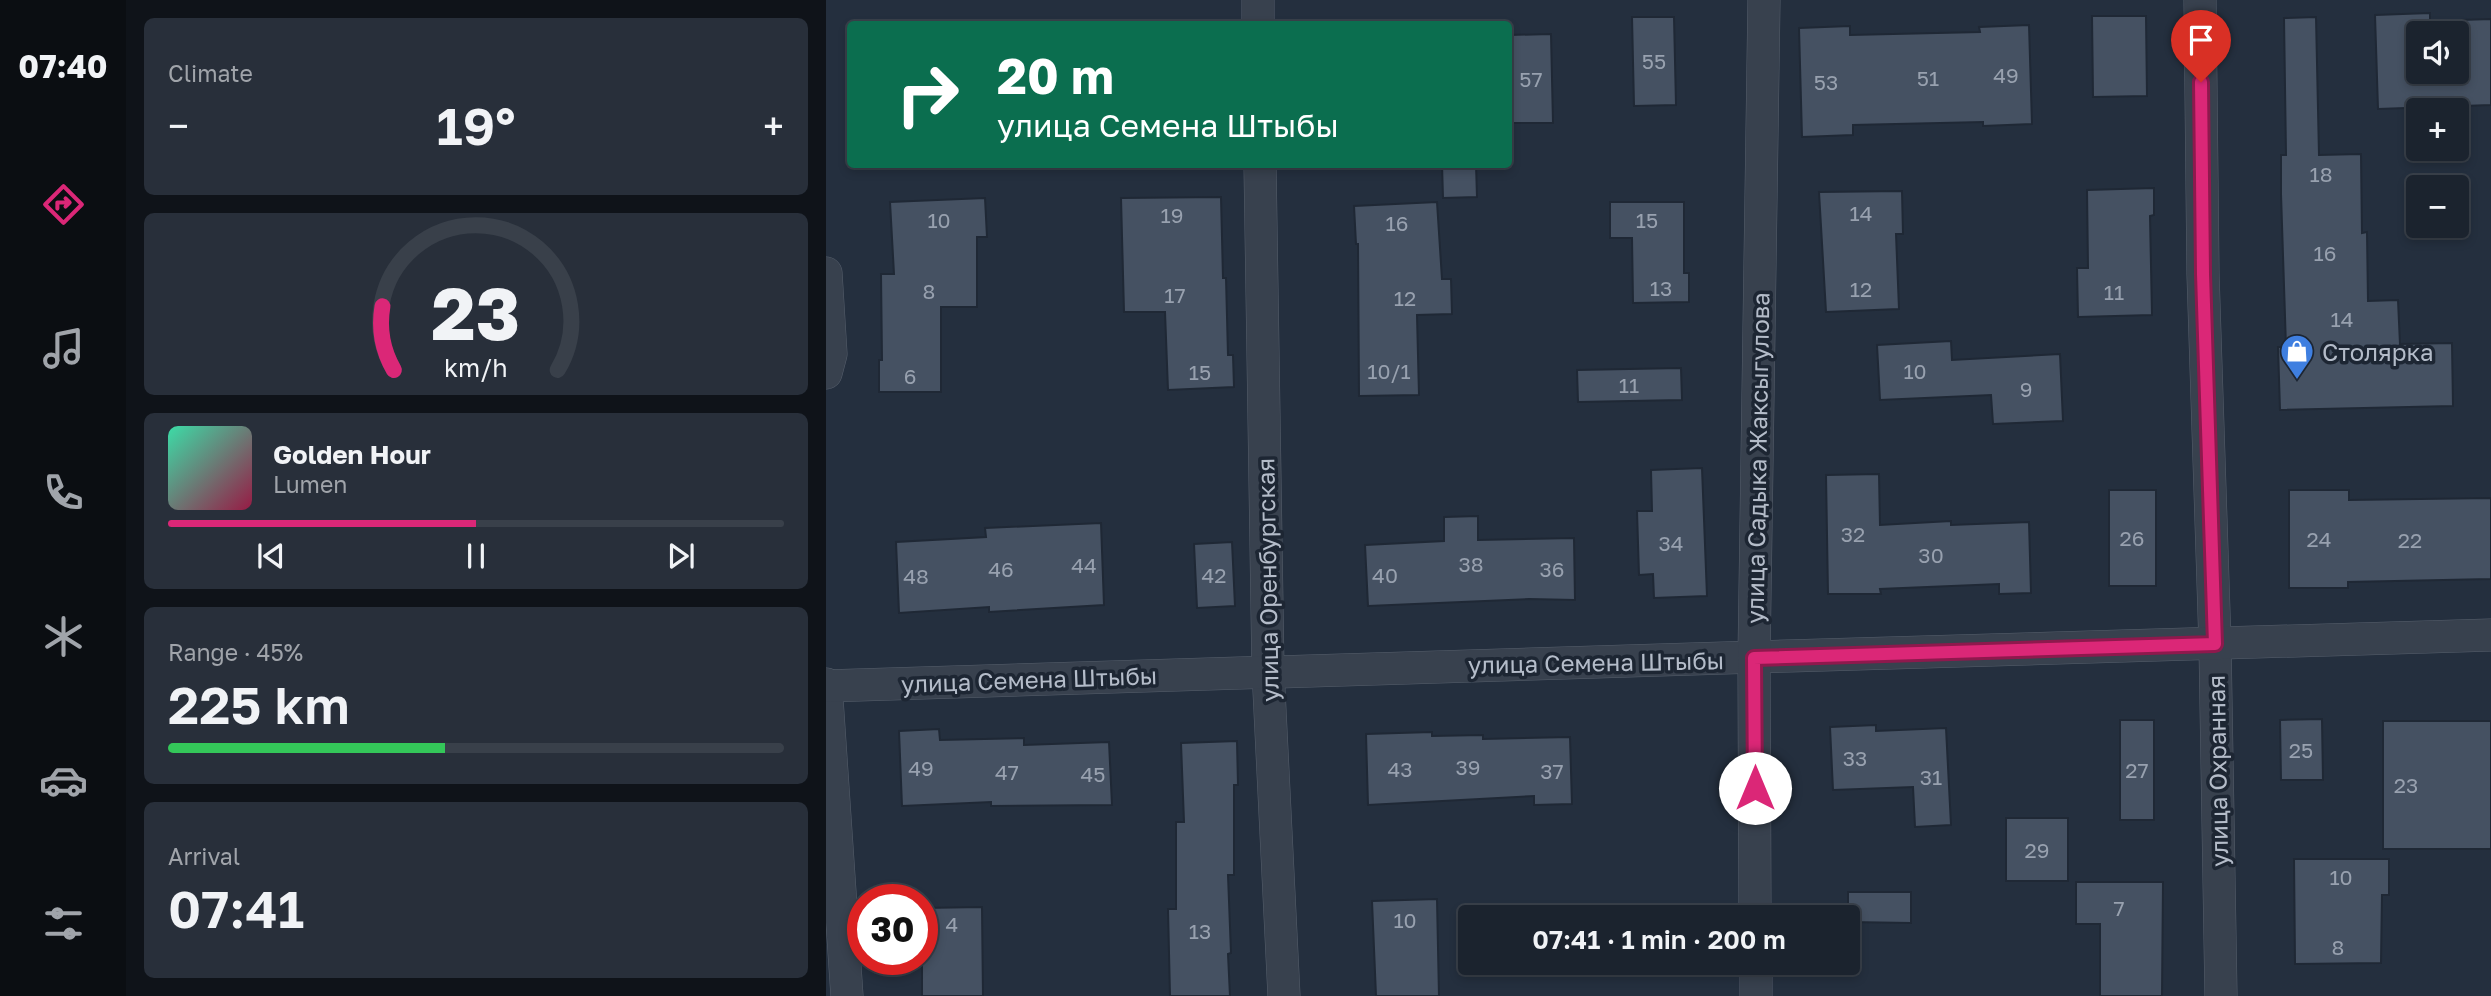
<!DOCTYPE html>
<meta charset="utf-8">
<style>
:root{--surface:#1b232e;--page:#282f3a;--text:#f1f3f6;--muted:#a0a4aa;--line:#39404a;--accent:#db2777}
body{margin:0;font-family:"Golos Text",sans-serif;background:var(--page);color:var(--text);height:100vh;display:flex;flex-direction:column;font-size:26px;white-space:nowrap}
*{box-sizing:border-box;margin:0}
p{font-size:23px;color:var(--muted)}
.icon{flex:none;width:38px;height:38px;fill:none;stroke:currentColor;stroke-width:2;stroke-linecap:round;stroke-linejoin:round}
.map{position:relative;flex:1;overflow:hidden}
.panel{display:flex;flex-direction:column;gap:18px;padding:18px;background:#0f1319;width:700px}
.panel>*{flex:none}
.top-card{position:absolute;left:21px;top:21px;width:665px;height:147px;border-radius:7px;box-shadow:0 4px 10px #0003,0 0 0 2px var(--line);background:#0b6e4f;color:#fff;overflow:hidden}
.controls{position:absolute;left:1580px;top:21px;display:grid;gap:14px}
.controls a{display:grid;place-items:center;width:63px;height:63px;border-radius:7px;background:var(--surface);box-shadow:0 4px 10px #0003,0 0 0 2px var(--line);font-size:35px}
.speed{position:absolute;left:21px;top:884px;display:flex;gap:14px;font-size:35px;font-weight:700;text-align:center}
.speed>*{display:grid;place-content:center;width:91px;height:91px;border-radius:50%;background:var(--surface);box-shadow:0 4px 10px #0003,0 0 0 2px var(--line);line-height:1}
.speed .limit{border:10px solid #d22;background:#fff;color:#111}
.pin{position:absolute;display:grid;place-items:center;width:60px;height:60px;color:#fff;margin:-72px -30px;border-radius:50% 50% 50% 0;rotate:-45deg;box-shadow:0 0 7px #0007}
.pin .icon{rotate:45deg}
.me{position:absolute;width:77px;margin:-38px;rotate:0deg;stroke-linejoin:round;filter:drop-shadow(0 0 5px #0008)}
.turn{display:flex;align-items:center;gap:24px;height:147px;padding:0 35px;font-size:32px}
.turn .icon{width:91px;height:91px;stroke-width:2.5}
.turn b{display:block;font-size:49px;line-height:60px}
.big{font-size:52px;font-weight:600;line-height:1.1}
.panel .card{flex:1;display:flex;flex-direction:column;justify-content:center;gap:10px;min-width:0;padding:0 24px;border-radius:10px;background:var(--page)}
.panel .dial{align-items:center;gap:0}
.dial svg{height:182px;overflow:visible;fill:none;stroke:var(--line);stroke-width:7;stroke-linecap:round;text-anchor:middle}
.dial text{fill:var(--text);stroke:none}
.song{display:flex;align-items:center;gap:21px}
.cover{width:84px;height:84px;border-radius:10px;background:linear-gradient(135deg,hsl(160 70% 55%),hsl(340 70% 35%))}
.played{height:7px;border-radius:4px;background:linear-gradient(90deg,var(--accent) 50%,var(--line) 50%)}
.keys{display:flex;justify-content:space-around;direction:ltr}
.heat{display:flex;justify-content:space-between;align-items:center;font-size:38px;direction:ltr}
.charge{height:10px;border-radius:5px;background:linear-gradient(90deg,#34c759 45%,var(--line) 0)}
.trip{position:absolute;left:632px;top:905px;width:402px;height:70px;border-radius:7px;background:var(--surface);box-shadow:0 4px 10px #0003,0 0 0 2px var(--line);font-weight:600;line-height:70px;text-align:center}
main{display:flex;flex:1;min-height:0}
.tab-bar{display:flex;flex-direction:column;width:126px;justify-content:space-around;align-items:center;background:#0b0e12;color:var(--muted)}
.tab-bar .icon{width:49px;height:49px}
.tab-bar .on{color:var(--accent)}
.tab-bar b{font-size:32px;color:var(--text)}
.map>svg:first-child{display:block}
.building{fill:#455162;stroke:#1f2835;stroke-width:2;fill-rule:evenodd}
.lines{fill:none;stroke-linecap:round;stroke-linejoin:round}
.minor-casing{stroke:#565f6c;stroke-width:33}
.minor{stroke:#38414e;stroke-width:32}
.route-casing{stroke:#8e194d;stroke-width:18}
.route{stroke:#db2777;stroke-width:12}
.labels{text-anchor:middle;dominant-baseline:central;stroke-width:7;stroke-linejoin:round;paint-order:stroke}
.number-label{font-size:21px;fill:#98a1af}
.poi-label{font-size:24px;fill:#b4bcc9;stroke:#1d2633;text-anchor:start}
.street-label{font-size:24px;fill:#b4bcc9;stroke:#1d2633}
</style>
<main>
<nav class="tab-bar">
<b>07:40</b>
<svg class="icon on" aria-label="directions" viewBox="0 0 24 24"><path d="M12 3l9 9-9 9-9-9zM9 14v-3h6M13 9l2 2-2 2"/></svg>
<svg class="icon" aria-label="music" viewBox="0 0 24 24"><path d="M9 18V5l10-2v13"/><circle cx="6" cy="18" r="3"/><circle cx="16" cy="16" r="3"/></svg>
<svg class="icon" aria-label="phone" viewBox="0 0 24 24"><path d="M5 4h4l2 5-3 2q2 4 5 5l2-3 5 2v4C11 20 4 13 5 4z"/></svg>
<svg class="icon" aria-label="climate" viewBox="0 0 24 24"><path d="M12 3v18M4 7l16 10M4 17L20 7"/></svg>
<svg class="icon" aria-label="car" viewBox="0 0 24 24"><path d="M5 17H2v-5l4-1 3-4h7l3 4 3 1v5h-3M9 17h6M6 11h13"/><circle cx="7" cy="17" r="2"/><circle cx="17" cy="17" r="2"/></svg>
<svg class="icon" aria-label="filters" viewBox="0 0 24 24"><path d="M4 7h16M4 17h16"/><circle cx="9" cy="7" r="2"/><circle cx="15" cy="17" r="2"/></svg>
</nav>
<section class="panel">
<div class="card"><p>Climate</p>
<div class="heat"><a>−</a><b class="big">19°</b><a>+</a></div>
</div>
<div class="card dial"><svg viewBox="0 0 100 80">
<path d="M14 69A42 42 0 1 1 86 69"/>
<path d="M14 69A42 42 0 0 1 9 41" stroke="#db2777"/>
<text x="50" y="56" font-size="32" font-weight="700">23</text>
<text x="50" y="72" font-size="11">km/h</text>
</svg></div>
<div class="card">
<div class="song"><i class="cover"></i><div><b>Golden Hour</b><p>Lumen</p></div></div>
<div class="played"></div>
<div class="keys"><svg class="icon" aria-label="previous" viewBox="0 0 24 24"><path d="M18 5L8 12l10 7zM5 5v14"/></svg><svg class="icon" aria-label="pause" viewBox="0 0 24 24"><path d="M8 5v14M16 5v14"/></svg><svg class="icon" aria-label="next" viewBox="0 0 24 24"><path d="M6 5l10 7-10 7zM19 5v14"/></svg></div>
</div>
<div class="card"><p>Range · 45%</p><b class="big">225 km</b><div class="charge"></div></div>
<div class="card"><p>Arrival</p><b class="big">07:41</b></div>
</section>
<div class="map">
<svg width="1665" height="996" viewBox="0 0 1665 996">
<rect width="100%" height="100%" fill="#242f3e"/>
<g class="building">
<path d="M1604 13V21L1665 19V105L1552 109 1549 15ZM1592 33H1631V72H1592Z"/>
<polygon points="1266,16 1320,16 1321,96 1267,97"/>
<polygon points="806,17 848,17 850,105 808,106"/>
<polygon points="1490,17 1493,155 1535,154 1536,233 1541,232 1542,301 1572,300 1574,344 1626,343 1627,406 1454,410 1452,347 1460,347 1455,194 1455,155 1460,155 1458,18"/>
<polygon points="1203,25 1206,124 1157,126 1157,122 1027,125 1027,135 976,137 973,28 1024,26 1024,35 1154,32 1153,27"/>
<polygon points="725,34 727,123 685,123 683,35"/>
<polygon points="616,164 650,164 651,197 617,198"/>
<polygon points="1328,188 1328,215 1324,216 1326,315 1252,317 1251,268 1262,268 1261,190"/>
<polygon points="1076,191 1077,234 1070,234 1073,309 1000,312 993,192"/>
<polygon points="395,197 397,278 400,278 402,355 407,355 408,387 342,390 339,312 298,312 295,198"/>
<polygon points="159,198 161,237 151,237 151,307 115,307 115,392 53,392 53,360 56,360 55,274 68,274 64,202"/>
<polygon points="611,202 616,279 625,279 626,314 591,315 593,395 533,396 532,244 530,244 528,206"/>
<polygon points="784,202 858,202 858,273 863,273 863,302 807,303 806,238 784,238"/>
<polygon points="1125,341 1126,360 1234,354 1237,421 1167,424 1165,395 1054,400 1051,345"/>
<polygon points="855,368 856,400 752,402 751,370"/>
<polygon points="876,468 881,596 828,598 827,574 813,575 811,511 826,511 825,470"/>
<polygon points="1053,474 1054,525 1125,521 1125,525 1203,522 1205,593 1173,594 1173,584 1054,589 1055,594 1002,594 1000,475"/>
<rect x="1283" y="490" width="47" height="96"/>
<polygon points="1463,490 1523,490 1523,500 1665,498 1665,579 1522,582 1522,588 1463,588"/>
<polygon points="652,516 652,540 748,538 749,600 703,599 542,606 539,545 618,541 618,517"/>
<polygon points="275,523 278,605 163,612 163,607 73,613 70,542 160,537 159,528"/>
<polygon points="406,542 409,606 371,608 368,544"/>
<polygon points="1496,719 1497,780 1455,780 1454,720"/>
<rect x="1294" y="720" width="34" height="100"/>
<rect x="1557" y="721" width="108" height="128"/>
<polygon points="1050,725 1050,731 1120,728 1125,825 1089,827 1087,787 1007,790 1004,727"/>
<polygon points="113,729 114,740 198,738 198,745 283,742 286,805 165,806 165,802 76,806 73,731"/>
<polygon points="606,732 606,736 657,735 657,739 744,737 746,804 708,805 708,796 542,805 540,734"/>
<polygon points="411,741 412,785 408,785 408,875 402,875 405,953 402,954 404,996 344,996 342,909 350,909 350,822 358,822 355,743"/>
<rect x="1180" y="818" width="62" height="63"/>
<polygon points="1468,859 1563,859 1563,895 1556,895 1555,963 1469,964"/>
<polygon points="1250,882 1337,882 1336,996 1274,996 1274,924 1250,924"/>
<polygon points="1022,892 1085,892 1085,923 1022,922"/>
<polygon points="611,899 613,996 550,996 546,901"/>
<polygon points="156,907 157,996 96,996 96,908"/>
</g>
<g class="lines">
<defs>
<g id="minor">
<polyline points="432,0 432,24"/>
<polyline points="1374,0 1377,274 1389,644 1395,996"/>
<polyline points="434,164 442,670 458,996"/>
<polyline points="0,273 5,354 0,373"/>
<polyline points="0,684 21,996"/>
<path d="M0 686C555 666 1110 653 1665 635"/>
<polyline points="929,917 928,658 938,0"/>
<polyline points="930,962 930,996"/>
</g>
</defs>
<use href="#minor" class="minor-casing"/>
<use href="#minor" class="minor"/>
</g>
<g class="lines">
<defs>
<polyline id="route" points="929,788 928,658 1389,644 1377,274 1375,82"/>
</defs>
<use href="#route" class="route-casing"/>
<use href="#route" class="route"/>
</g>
<defs>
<symbol id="shop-pin" viewBox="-11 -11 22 30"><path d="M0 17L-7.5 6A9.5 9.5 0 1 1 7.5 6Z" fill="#3f7fe0" stroke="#1d2633"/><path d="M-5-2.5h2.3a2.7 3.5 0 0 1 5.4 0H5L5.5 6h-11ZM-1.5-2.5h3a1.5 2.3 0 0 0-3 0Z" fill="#fff"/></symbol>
</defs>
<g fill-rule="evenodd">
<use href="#shop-pin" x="1452" y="332" width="38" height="52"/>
</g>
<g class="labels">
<g class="number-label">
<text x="828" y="61">55</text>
<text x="1180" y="75">49</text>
<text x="1102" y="78">51</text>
<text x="705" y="79">57</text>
<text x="1000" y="82">53</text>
<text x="1495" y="174">18</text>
<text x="1035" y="213">14</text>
<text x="346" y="215">19</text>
<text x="113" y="220">10</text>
<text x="821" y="220">15</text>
<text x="571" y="223">16</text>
<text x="1499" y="253">16</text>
<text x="835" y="288">13</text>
<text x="1035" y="289">12</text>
<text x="103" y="291">8</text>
<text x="1288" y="292">11</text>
<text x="349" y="295">17</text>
<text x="579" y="298">12</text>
<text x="1516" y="319">14</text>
<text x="563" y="371">10/1</text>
<text x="1089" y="371">10</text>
<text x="374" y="372">15</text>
<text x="84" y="376">6</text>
<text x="803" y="385">11</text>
<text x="1200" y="389">9</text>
<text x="1027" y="534">32</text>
<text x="1306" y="538">26</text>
<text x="1493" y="539">24</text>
<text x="1584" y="540">22</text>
<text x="845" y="543">34</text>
<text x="1105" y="555">30</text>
<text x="645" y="564">38</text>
<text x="258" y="565">44</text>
<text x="175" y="569">46</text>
<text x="726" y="569">36</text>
<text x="388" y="575">42</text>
<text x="559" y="575">40</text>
<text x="90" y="576">48</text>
<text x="1475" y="750">25</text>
<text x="1029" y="758">33</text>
<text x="642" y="767">39</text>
<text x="95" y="768">49</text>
<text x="574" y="769">43</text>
<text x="1311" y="770">27</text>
<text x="726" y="771">37</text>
<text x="181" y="772">47</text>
<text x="267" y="774">45</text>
<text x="1105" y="777">31</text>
<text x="1580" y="785">23</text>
<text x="1211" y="850">29</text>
<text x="1515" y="877">10</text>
<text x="1293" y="908">7</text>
<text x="579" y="920">10</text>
<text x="126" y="924">4</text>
<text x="374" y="931">13</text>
<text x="1512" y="947">8</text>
</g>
<g class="poi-label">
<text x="1496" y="351">Столярка</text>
</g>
<g class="street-label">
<text transform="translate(931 458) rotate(-89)">улица Садыка Жаксыгулова</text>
<text transform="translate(441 580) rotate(-91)">улица Оренбургская</text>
<text transform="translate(770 662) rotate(-1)">улица Семена Штыбы</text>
<text transform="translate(203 679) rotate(-2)">улица Семена Штыбы</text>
<text transform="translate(1391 771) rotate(-91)">улица Охранная</text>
</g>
</g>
</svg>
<div class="controls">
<a><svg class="icon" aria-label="sound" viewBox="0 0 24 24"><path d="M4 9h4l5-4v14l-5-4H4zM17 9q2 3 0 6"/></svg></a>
<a>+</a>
<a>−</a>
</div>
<div class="speed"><div class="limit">30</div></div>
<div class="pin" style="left:1375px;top:82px;background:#d93025"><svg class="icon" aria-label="arrive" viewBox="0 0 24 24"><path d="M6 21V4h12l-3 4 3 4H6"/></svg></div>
<svg class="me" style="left:929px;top:788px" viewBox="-20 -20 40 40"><circle r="19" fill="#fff"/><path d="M0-13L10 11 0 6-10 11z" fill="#db2777"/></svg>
<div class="trip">07:41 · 1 min · 200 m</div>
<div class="top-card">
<div class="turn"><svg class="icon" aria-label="right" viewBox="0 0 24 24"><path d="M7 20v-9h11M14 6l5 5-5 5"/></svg><div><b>20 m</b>улица Семена Штыбы</div></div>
</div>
</div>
</main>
